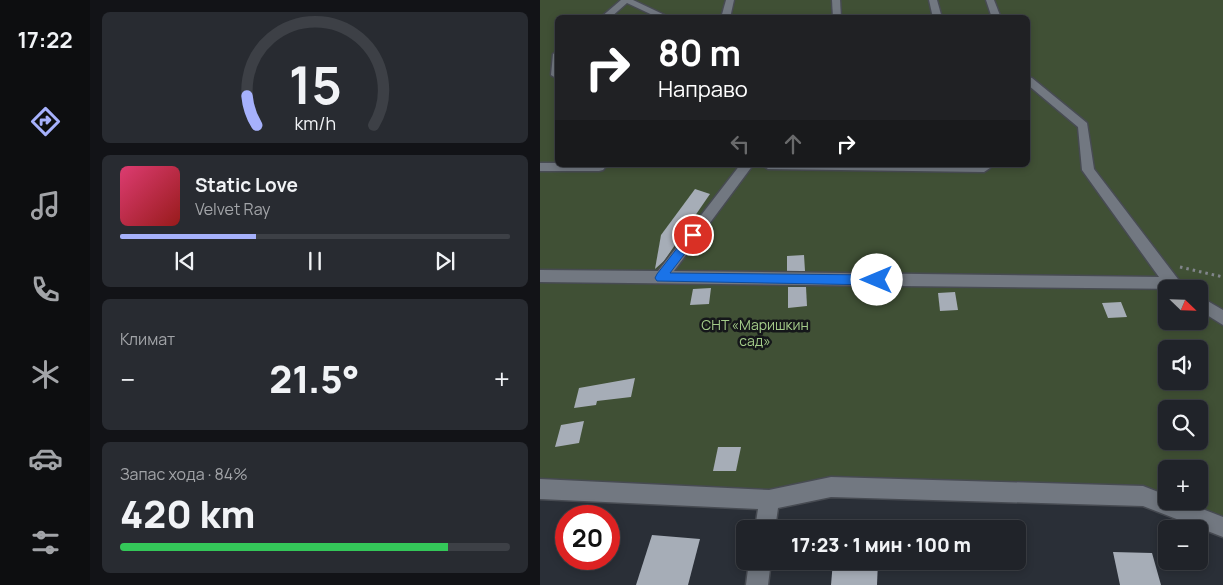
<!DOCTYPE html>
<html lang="ru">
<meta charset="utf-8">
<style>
:root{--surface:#202329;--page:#282b31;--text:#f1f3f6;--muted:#a2a4a8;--line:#3d4046;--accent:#a6b1fc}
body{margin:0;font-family:Manrope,sans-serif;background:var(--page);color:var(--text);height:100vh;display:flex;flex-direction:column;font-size:19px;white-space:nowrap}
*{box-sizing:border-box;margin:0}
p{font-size:16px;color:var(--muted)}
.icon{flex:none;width:28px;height:28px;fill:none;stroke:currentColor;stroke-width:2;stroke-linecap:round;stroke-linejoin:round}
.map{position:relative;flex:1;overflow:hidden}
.drawer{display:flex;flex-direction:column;gap:12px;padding:12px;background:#121317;width:450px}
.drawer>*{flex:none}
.hud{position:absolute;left:15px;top:15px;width:475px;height:152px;border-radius:8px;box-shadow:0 2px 8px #0003,0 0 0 1px var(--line);background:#202124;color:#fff;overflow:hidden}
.needle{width:32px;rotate:113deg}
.fabs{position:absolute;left:618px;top:280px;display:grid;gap:10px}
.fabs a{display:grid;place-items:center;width:50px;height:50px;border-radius:8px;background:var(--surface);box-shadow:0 2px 8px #0003,0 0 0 1px var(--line);font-size:25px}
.speed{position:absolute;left:15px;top:505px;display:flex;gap:10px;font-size:25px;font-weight:700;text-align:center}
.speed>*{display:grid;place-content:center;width:65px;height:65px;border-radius:50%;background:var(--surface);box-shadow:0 2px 8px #0003,0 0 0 1px var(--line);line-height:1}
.speed .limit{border:8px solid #d22;background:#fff;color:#111}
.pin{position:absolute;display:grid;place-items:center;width:42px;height:42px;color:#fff;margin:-21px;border:2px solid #fff;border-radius:50%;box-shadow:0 1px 5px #0007}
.me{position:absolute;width:55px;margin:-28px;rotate:270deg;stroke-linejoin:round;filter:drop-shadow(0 0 4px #0008)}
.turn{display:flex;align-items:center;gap:18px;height:105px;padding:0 20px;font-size:22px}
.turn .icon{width:65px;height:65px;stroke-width:2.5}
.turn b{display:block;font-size:35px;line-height:42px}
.lanes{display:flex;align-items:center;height:48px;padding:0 20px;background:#0003;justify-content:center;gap:25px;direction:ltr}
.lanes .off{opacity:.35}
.big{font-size:38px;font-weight:800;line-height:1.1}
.drawer .card{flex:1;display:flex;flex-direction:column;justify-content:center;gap:8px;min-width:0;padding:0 18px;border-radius:8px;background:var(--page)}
.drawer .dial{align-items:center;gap:0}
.dial svg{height:130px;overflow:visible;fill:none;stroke:var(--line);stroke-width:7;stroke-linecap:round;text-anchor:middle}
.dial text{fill:var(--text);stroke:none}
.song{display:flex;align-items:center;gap:15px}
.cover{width:60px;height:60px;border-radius:8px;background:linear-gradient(135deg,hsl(340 70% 55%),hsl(0 70% 35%))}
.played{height:5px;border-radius:2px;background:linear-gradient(90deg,var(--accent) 35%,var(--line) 35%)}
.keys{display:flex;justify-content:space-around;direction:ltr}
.heat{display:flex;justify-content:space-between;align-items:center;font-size:28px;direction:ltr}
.charge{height:8px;border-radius:4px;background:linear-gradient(90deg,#34c759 84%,var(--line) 0)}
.trip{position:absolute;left:196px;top:520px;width:290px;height:50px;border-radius:8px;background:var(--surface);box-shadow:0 2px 8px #0003,0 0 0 1px var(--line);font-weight:800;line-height:50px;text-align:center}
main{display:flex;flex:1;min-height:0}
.menu{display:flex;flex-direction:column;width:90px;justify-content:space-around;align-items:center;background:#0d0e10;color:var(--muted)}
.menu .icon{width:35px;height:35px}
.menu .active{color:var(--accent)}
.menu b{font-size:22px;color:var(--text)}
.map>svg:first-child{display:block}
.green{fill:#405035;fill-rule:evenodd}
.building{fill:#a6adb7}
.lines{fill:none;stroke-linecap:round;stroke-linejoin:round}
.minor-casing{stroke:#474b52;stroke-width:3}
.path{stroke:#81858b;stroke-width:3;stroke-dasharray:2.5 4;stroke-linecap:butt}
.minor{fill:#727881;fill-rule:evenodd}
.route{fill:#1a73e8;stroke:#114b97}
.labels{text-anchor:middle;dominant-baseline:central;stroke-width:5;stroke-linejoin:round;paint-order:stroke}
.park-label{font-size:14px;fill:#a4cc8a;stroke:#15171a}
</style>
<main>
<nav class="menu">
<b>17:22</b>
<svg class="icon active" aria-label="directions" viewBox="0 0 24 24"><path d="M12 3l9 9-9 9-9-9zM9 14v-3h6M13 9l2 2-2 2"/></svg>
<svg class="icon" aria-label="music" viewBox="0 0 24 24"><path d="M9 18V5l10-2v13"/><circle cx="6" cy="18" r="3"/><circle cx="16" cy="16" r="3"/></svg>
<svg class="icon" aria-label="phone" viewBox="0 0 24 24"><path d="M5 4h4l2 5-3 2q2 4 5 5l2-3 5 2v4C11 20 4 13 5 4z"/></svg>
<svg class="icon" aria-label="climate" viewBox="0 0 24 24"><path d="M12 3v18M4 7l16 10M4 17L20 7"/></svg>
<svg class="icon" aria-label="car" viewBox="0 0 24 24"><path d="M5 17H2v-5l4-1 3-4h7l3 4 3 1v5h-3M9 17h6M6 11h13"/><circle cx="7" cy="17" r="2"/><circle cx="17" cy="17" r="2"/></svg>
<svg class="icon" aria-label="filters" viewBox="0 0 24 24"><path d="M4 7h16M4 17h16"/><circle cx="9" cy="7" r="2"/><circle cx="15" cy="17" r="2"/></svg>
</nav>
<section class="drawer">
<div class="card dial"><svg viewBox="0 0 100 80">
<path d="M14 69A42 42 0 1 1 86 69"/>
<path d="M14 69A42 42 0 0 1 8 51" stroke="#a6b1fc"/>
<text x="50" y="56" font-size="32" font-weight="700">15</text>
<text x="50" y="72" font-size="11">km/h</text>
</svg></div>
<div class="card">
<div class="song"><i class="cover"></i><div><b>Static Love</b><p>Velvet Ray</p></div></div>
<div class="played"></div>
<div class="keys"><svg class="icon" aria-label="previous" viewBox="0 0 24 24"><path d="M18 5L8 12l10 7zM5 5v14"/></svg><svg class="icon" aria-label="pause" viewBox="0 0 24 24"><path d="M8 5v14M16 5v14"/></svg><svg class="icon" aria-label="next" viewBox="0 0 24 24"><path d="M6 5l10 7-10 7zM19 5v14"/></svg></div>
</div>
<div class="card"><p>Климат</p>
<div class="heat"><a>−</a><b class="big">21.5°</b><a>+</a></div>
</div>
<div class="card"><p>Запас хода · 84%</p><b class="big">420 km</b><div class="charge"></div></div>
</section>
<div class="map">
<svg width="683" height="585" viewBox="0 0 683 585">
<rect width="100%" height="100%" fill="#2a2f37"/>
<path class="green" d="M0 0H683V527L603 496 291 487 229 500 0 489ZM18 18H488V165H18ZM626 289H659V321H626ZM626 349H659V381H626ZM626 409H659V441H626ZM626 469H659V501H626Z"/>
<g class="building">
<polygon points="155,189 170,194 124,261 115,269 121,235"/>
<polygon points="264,255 265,271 247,271 247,256"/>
<polygon points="248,287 266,287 267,306 248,308"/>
<polygon points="171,288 169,304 150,305 153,289"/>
<polygon points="415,292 418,310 400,311 398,293"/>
<polygon points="581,302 587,317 568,318 562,303"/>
<polygon points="95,378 91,397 57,401 56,405 34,408 39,388"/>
<polygon points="44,421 39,443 15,447 21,425"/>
<polygon points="178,447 201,447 196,471 173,471"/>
<polygon points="112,535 160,539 148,585 96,585"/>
<polygon points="573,552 612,553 621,585 580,585"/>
<polygon points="293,561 338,561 337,585 291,585"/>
</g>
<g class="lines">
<defs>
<g id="minor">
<polygon points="81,0 93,0 131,18 119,18 87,3 70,18 60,18"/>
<polygon points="186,0 194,0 190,18 181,18"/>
<polygon points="292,0 300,0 301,18 293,18"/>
<polygon points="389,0 397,0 402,18 393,18"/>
<polygon points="446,0 454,0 461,18 452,18"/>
<polygon points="18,51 18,78 16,78 11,75 13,54"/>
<polygon points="488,77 492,78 547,123 554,169 641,283 643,289 0,282 0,270 118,271 200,165 213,165 134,271 619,277 542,170 538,127 488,85"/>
<polygon points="0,163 18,163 18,165 67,165 63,170 59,171 0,171"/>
<polygon points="222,165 449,165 450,168 444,172 228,169"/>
<polygon points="659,296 683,310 683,325 659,310"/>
<polygon points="291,477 603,486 626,495 626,501 642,501 683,517 683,537 603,506 291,497 238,508 235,529 215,529 218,509 0,499 0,479 229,490"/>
<polygon points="209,561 231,561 228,585 206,585"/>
</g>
</defs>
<use href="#minor" class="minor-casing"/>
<polyline class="path" points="640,267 683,277"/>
<use href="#minor" class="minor"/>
</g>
<polygon class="route" points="153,231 157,233 158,235 157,238 130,273 337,275 342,280 337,285 117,281 115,278 117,274 149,233"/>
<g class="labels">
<g class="park-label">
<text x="215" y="324">СНТ «Маришкин<tspan x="215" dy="16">сад»</tspan></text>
</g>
</g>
</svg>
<div class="fabs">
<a><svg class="needle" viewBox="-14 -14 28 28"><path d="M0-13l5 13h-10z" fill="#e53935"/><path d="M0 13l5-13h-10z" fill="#a2a4a8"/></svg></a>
<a><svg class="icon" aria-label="sound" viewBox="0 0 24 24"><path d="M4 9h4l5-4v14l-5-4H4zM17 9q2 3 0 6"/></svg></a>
<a><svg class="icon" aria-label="search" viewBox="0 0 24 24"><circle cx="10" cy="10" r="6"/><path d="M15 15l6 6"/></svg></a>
<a>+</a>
<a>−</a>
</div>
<div class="speed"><div class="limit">20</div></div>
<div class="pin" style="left:153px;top:235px;background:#d93025"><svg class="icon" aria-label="arrive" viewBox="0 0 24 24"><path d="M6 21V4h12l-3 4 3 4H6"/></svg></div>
<svg class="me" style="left:337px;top:280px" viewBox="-20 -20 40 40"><circle r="19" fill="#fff"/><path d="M0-13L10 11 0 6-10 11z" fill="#1a73e8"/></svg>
<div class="trip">17:23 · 1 мин · 100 m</div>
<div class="hud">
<div class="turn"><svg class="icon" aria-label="right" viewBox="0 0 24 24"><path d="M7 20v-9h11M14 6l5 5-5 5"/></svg><div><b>80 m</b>Направо</div></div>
<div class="lanes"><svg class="icon off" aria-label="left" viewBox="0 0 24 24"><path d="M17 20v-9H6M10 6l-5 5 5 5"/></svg><svg class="icon off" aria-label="ahead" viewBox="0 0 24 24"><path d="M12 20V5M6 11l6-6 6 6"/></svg><svg class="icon" aria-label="right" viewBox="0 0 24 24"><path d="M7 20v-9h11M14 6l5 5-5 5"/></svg></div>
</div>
</div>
</main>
